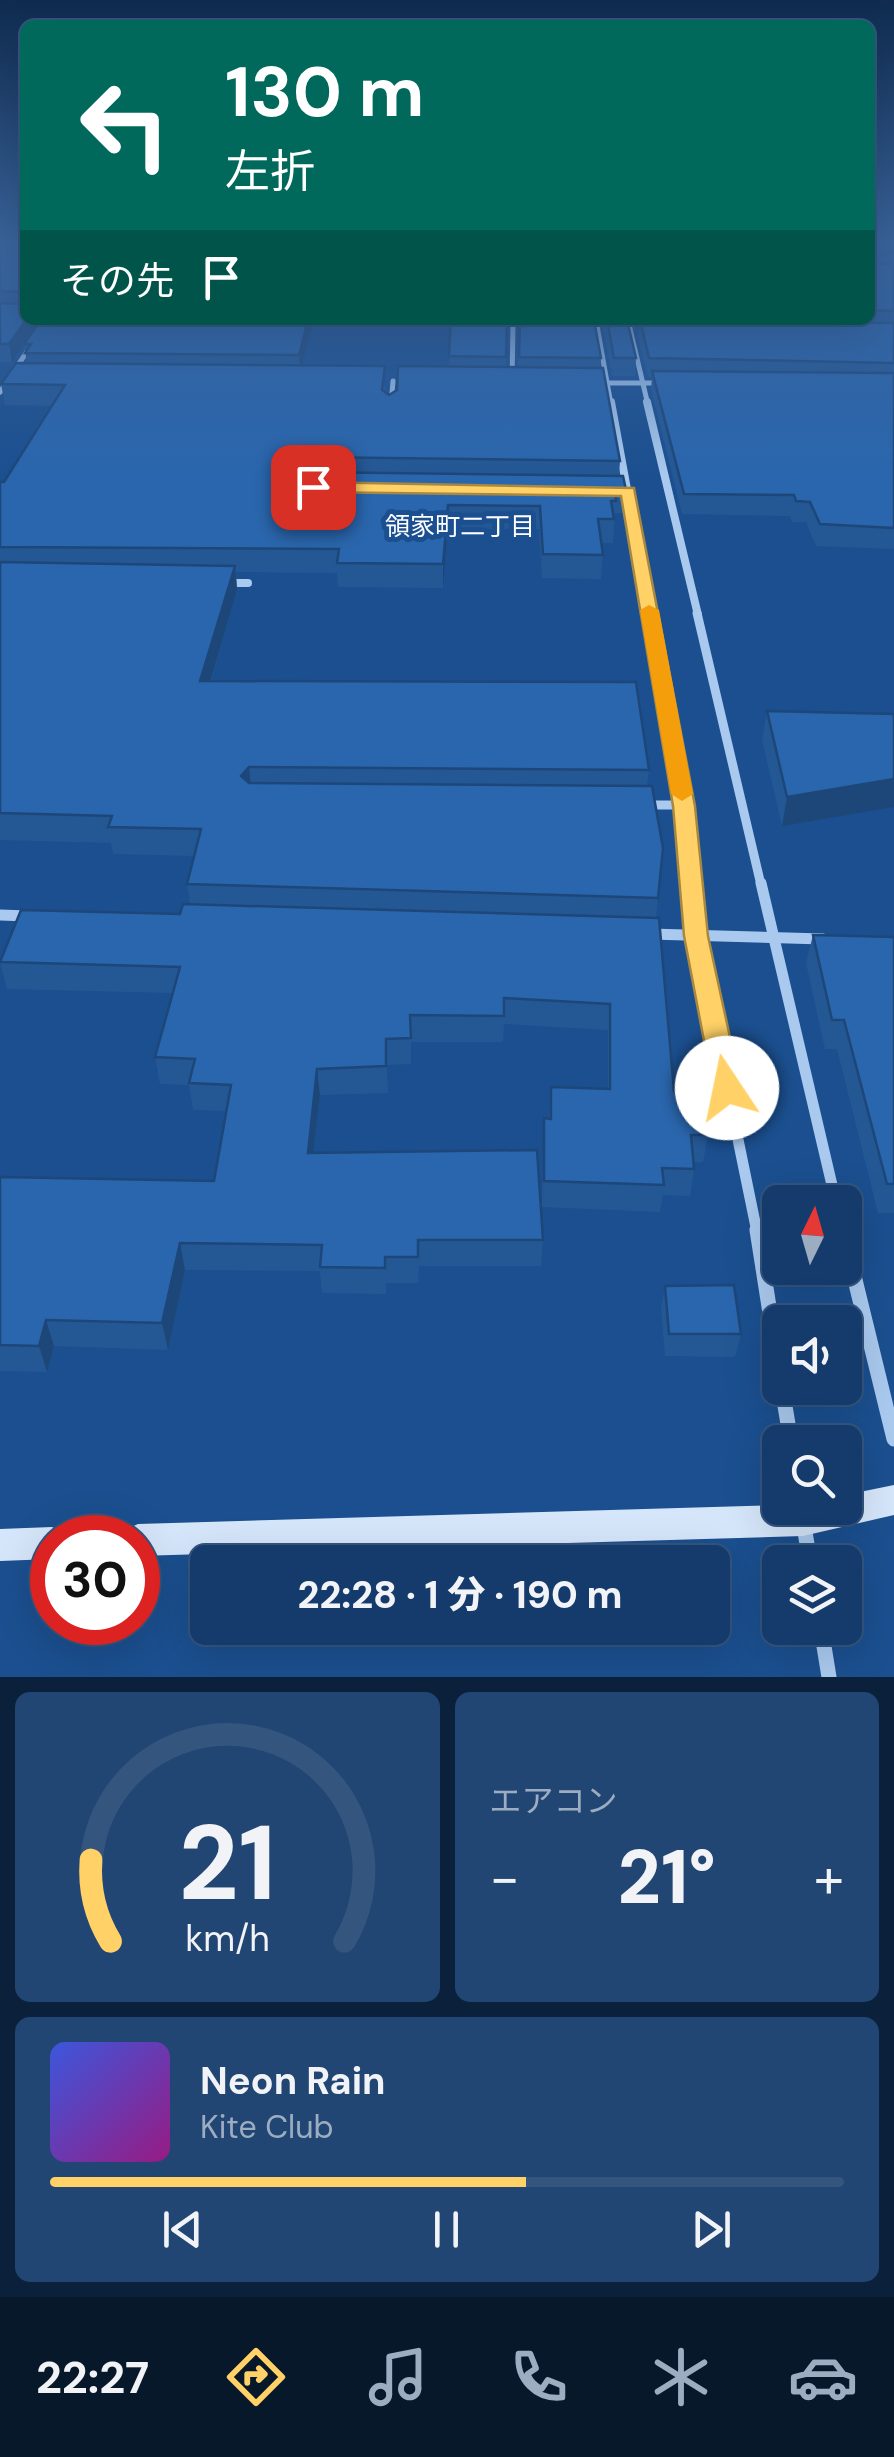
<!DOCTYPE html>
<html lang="ja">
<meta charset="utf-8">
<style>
:root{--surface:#143b6b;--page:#214673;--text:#f1f3f6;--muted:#9dadc1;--line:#33557e;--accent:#ffd166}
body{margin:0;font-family:"DM Sans","Noto Sans JP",sans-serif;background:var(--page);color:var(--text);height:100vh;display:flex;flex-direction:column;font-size:38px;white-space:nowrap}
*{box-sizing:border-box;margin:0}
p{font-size:32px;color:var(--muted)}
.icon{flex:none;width:55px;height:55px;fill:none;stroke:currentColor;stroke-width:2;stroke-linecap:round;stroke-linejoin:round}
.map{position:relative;height:1677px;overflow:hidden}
.sheet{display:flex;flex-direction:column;gap:15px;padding:15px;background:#0b203b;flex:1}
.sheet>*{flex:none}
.banner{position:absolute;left:20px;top:20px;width:855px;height:305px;border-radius:15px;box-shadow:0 10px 40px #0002,0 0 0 2px var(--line);background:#00695c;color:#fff;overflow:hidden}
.needle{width:65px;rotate:5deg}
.controls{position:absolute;left:762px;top:1185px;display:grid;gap:20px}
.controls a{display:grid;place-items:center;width:100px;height:100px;border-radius:15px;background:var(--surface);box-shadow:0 10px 40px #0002,0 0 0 2px var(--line);font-size:50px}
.speed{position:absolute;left:30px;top:1515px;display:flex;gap:20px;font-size:50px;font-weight:700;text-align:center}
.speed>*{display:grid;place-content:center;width:130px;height:130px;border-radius:50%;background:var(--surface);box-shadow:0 10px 40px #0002,0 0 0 2px var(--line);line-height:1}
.speed .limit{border:15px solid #d22;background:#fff;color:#111}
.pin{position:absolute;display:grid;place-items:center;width:85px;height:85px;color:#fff;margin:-42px;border-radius:20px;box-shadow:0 5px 15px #0006}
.me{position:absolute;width:110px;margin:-55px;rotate:349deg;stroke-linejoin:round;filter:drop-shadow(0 0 8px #0008)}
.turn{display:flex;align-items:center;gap:35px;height:210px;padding:0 40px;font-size:45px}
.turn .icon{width:130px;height:130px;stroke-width:2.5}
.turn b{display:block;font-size:70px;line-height:85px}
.then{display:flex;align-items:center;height:95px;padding:0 40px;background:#0003;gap:20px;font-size:38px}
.big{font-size:75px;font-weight:800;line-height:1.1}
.sheet .tile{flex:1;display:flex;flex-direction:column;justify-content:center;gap:15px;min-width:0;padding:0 35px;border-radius:15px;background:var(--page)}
.sheet .dial{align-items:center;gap:0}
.dial svg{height:260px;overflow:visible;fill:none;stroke:var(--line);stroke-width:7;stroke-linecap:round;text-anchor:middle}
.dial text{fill:var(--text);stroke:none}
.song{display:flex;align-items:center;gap:30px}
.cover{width:120px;height:120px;border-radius:15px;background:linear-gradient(135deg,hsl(230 70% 55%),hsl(310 70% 35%))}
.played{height:10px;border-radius:5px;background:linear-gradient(90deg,var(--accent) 60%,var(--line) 60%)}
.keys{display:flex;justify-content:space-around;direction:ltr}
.heat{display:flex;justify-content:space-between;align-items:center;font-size:55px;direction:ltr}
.sheet .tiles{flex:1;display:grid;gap:15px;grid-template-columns:1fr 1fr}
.tile:last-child{grid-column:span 2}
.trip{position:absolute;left:190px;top:1545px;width:540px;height:100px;border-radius:15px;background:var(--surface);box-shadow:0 10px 40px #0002,0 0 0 2px var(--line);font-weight:800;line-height:100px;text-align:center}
.tabs{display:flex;height:160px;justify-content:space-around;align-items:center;background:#08182b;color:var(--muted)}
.tabs .icon{width:70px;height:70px}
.tabs .on{color:var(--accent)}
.tabs b{font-size:45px;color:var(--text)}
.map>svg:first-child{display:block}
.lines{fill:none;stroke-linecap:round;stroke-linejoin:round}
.street-far4{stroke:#a9c9ee;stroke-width:5}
.street-far3{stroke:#a9c9ee;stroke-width:8}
.street-far2{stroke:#a9c9ee;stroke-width:9}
.street-far1{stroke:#a9c9ee;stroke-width:11}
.street{stroke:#a9c9ee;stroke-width:15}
.secondary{fill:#d6e6fa;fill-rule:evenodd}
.wall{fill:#245895}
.shaded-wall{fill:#1d4779}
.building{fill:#2a66ad;stroke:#1d4779;stroke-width:2.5}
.route{fill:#ffd166;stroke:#a68842;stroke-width:2.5}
.slow{fill:#f59e0b}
.labels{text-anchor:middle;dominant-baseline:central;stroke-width:10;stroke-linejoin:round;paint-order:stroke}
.far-neighbourhood-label{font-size:25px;fill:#fff;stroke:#1b4f8f}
</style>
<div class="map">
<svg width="894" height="1677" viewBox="0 0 894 1677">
<rect width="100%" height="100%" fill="#1b4f8f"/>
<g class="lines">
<g class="street-far4">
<polyline points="596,320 611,405"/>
<polyline points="628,320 648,405"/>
<polyline points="512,381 513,324"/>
<polyline points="605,383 663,383"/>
<polyline points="0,392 48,320"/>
<polyline points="391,405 393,381"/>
</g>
<g class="street-far3">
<polyline points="611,402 650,615"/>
<polyline points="647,402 698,615"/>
<polyline points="226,583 248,583"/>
</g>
<g class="street-far2">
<polyline points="649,613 684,805 691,885"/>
<polyline points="697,613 761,885"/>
<polyline points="643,805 684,805"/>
</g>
<g class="street-far1">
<polyline points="691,883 696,935 757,1232"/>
<polyline points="761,883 836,1202"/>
<polyline points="0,915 28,916"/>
<polyline points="650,934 823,939"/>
</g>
<g class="street">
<polyline points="757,1230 780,1377"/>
<polyline points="845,1239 894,1439"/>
<polyline points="782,1388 791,1442"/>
<polyline points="801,1508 810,1562"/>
<polyline points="821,1628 829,1677"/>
</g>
<g class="secondary">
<polygon points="894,1485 894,1515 803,1536 138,1556 138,1538 123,1538 127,1529 138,1524 780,1505 780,1508 845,1508 845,1495"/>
<polygon points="52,1527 63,1532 66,1538 52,1538 52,1559 0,1561 0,1529"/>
</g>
</g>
<g class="wall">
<polygon points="0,240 25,240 25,320 314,320 302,365 386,387 385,392 389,395 449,367 451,320 510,320 507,324 506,367 518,367 519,323 515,320 594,320 601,358 600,368 620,461 619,476 626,490 624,513 615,513 613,543 601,543 603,555 601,579 542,578 539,529 448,529 443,588 338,587 337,573 236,572 237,590 211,681 649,770 647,786 663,848 656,918 674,1091 708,1135 703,1162 693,1162 694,1169 690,1196 663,1195 660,1212 542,1207 544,1118 549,1119 551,1087 608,1089 608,1030 504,1024 503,1042 411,1042 411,1064 387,1065 388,1093 320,1095 313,1153 543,1240 541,1266 419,1266 418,1283 386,1283 386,1294 322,1293 320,1271 185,1270 168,1350 54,1346 47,1372 0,1371 0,1177 214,1181 226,1111 193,1110 189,1085 160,1084 155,1057 173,993 7,989 0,962 180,914 190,904 187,884 194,856 113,854 111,843 0,840 0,482 4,482 52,406 5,405 1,384 27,363 24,345 12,362 0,362"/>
<polygon points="870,240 894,240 894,549 816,546 806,522 792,522 790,516 682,514 651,389 652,377 648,377 638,337 640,325 636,325 632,320 870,320"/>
<polygon points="602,320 627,320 636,358 635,376 612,376"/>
<polygon points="767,711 894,714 782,826 762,740"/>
<polygon points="813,935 894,937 894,1213 878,1213 837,1049 825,1049 806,963"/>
<polygon points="665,1286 741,1334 735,1357 665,1356 661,1309"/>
</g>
<g class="shaded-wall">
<polygon points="26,320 40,320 12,362 9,344"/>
<polygon points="308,320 314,320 300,373 299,355"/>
<polygon points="306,457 307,480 298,464"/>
<polygon points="448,505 448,529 443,588 443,564"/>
<polygon points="235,566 237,590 203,706 200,681"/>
<polygon points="249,767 252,794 241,776"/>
<polygon points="894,779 894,807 782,826 787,797"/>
<polygon points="317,1069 320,1095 310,1179 308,1153"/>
<polygon points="180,1243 185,1270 168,1350 162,1323"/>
<polygon points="46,1320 54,1346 47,1372 39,1346"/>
</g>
<g class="building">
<polygon points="0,240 25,240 25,295 23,292 0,291"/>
<polygon points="870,240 894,240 894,252 873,251 870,254"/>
<polygon points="870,261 872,264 894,264 894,311 870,310"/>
<polygon points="25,302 26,320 9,344 0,344 0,303 23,304"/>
<polygon points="41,320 308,320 299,355 25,353 31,344 24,344"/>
<polygon points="451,320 507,320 506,357 449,356"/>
<polygon points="520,320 594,320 601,358 519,357"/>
<polygon points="607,320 627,320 636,358 614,358"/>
<polygon points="640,320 894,323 894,363 649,358"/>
<polygon points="16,363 385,366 382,390 389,395 397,390 398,366 603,368 620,461 306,457 298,464 305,472 623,476 626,490 615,490 616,501 611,501 614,519 598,519 603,555 543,554 540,506 448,505 443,564 337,563 339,549 0,547 0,482 4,482 65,385 1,384"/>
<polygon points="652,371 894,373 894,528 820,524 810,502 796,501 794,495 684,494"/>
<polygon points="0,562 235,566 200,681 636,682 649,770 249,767 241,776 249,783 652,786 663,848 658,898 187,884 201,829 108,827 112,816 0,813"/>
<polygon points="767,711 894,714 894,779 787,797"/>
<polygon points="183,904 659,918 674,1091 703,1093 708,1135 691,1135 694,1169 662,1168 664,1185 544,1181 544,1118 551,1119 551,1087 610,1089 610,1004 504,998 504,1016 410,1015 411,1038 386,1039 386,1066 317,1069 308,1153 537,1150 543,1240 418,1240 418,1257 385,1257 385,1268 320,1267 322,1245 180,1243 162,1323 46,1320 39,1346 0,1345 0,1177 214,1181 231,1085 189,1083 195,1059 155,1057 180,967 0,962 21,910 180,914"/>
<polygon points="813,935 894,937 894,1184 887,1184 844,1020 832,1020"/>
<polygon points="734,1285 741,1334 669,1334 665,1286"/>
</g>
<linearGradient id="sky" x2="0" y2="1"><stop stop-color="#0f2b4f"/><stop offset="0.51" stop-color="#39639b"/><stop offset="1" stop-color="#39639b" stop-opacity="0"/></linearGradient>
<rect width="894" height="475" fill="url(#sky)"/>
<polygon class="route" points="313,482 634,488 695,806 708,936 741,1088 737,1096 727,1099 713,1088 684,936 673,806 621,496 307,492 299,488"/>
<polygon class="slow" points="649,605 659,610 693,794 682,801 671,794 640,610"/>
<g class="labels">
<g class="far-neighbourhood-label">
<text x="460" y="526">領家町二丁目</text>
</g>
</g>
</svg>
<div class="controls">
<a><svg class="needle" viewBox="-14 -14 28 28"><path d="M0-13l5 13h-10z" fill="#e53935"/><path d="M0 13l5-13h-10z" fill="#9dadc1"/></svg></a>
<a><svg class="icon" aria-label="sound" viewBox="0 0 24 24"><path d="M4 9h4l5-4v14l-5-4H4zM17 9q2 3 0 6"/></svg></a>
<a><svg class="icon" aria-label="search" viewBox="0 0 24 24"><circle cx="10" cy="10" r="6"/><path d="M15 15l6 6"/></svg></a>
<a><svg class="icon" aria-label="layers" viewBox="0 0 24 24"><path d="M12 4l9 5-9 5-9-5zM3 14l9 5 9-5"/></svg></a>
</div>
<div class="speed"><div class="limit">30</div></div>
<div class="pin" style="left:313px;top:487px;background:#d93025"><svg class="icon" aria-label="arrive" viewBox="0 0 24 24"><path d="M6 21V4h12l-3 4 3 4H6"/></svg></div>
<svg class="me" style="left:727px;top:1088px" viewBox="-20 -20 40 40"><circle r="19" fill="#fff"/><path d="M0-13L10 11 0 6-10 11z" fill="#ffd166"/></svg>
<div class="trip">22:28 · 1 分 · 190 m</div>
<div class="banner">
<div class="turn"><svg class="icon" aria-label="left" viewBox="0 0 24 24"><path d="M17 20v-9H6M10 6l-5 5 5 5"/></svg><div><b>130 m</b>左折</div></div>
<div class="then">その先<svg class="icon" aria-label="arrive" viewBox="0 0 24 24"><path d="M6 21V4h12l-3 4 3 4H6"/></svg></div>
</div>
</div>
<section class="sheet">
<div class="tiles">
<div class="tile dial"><svg viewBox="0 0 100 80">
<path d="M14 69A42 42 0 1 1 86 69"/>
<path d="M14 69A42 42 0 0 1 8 44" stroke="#ffd166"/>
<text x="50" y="56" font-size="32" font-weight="700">21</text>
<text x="50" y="72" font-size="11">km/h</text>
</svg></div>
<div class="tile"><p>エアコン</p>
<div class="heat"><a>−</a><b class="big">21°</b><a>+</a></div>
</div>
<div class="tile">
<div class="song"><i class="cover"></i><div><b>Neon Rain</b><p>Kite Club</p></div></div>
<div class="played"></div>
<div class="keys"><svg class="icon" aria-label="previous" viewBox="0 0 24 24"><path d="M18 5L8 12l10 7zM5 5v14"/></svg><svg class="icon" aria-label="pause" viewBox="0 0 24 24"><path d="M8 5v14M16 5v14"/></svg><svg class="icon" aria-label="next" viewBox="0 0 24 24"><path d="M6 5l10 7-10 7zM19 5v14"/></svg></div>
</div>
</div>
</section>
<nav class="tabs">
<b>22:27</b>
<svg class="icon on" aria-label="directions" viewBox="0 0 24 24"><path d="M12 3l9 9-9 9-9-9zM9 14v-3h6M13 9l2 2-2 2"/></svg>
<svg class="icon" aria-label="music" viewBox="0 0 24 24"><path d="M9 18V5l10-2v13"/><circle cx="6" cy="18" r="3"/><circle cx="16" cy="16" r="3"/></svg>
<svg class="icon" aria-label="phone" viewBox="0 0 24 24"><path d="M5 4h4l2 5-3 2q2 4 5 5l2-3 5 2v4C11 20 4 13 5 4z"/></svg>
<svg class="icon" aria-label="climate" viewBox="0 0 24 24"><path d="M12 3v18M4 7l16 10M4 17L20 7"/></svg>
<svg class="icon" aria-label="car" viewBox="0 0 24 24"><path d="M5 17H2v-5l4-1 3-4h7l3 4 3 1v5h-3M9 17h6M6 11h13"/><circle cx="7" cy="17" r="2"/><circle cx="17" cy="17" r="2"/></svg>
</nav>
